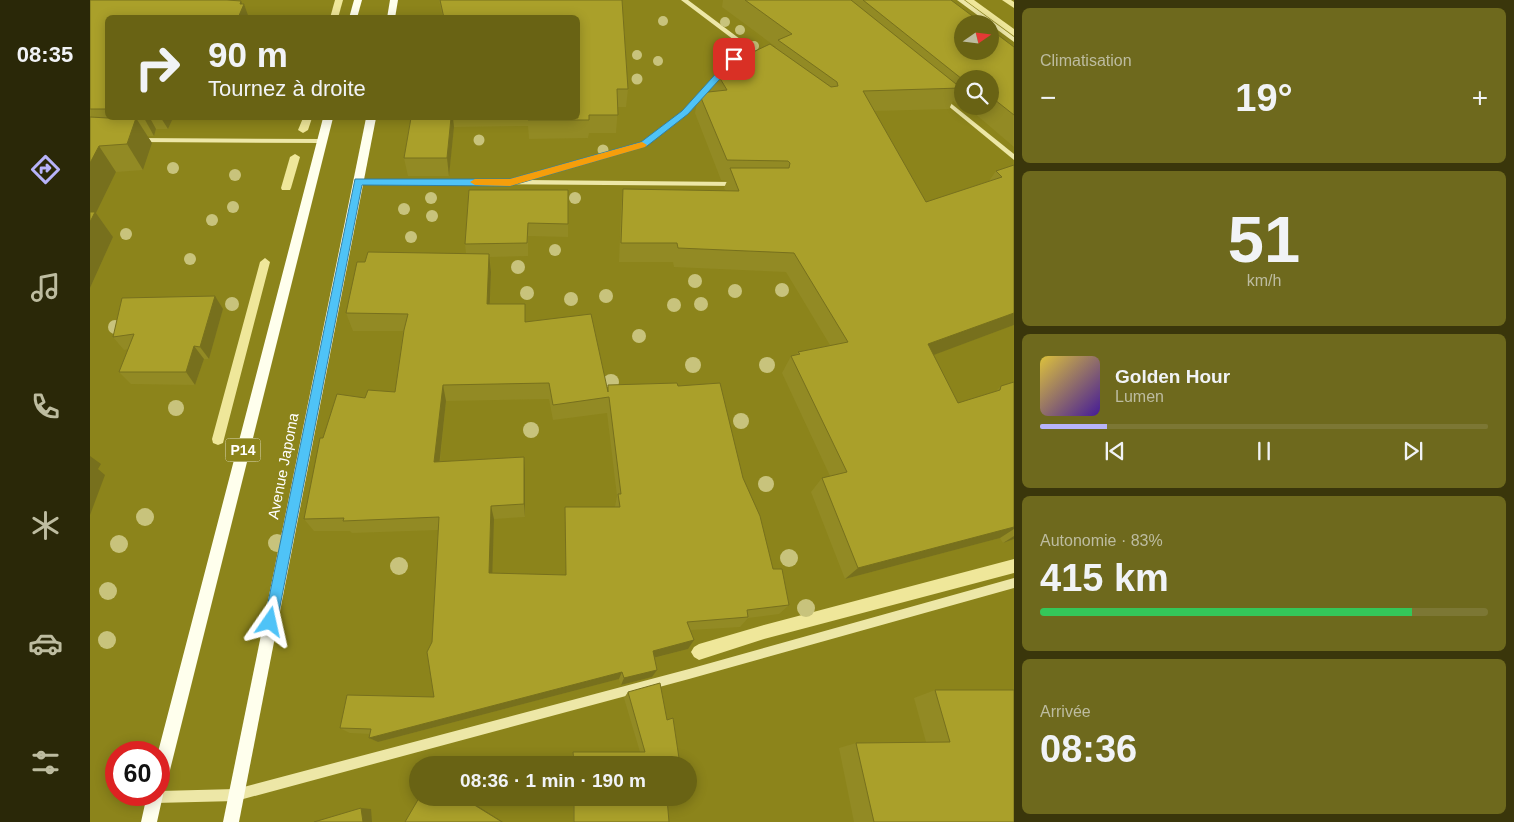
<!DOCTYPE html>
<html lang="fr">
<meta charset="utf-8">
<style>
:root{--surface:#696314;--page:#6e691d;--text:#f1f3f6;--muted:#bdbca0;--line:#7c7734;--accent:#b7b3fa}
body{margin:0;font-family:Helvetica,sans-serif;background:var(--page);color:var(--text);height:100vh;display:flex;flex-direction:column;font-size:19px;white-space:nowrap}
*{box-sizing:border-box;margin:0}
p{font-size:16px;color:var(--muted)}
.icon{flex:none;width:28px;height:28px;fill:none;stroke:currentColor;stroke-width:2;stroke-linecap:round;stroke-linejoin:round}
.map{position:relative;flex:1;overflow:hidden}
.details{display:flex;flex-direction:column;gap:8px;padding:8px;background:#3a360b;width:500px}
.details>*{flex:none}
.banner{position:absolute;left:15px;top:15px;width:475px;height:105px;border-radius:8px;box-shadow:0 2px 12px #0003;background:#696314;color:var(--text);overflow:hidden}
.needle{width:32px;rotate:76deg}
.buttons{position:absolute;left:864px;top:15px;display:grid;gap:10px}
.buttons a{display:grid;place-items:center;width:45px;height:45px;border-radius:50%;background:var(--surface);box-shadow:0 2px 12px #0003;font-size:25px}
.speed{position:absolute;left:15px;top:741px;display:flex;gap:10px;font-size:25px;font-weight:700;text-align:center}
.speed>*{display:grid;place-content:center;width:65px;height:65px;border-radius:50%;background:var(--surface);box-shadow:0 2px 12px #0003;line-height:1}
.speed .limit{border:8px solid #d22;background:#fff;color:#111}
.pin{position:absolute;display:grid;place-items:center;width:42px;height:42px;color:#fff;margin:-21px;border-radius:10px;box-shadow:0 2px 8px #0006}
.me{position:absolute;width:55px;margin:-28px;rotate:11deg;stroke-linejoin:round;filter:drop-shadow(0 0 4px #0008)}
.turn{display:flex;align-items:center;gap:18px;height:105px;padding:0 20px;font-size:22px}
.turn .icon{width:65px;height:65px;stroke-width:2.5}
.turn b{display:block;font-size:35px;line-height:42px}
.big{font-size:38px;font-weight:700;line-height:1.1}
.details .widget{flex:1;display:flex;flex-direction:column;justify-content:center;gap:8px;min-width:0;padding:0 18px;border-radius:8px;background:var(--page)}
.details .dial{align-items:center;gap:0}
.dial b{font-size:65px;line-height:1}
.song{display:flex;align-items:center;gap:15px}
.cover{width:60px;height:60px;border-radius:8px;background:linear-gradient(135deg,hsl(50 70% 55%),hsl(260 70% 35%))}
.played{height:5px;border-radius:2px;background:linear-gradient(90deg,var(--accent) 15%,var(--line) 15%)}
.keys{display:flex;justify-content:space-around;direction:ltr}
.heat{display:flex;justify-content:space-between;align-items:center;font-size:28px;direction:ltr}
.charge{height:8px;border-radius:4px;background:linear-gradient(90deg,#34c759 83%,var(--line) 0)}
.trip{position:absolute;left:319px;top:756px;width:288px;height:50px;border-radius:25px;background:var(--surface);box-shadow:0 2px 12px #0003;font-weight:700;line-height:50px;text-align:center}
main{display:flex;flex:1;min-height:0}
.menu{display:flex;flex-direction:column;width:90px;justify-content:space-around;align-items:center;background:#2a2808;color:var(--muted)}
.menu .icon{width:35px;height:35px}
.menu .active{color:var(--accent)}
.menu b{font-size:22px;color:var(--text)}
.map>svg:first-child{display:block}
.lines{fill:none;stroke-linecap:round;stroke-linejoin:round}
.stream{fill:#efe79a;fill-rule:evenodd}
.minor{fill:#ede7a7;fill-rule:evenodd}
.major{fill:#ffffed;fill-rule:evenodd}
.tree{fill:#c8c37c}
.wall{fill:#928a24;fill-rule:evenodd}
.shaded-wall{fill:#77701d}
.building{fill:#aaa02a;stroke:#77701d;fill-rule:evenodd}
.route{fill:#4fc3f7;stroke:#337fa1}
.slow{fill:#f59e0b}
.labels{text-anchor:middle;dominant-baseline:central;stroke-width:5;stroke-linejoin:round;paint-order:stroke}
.shield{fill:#8c841b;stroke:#dcdabb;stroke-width:1}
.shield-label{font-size:14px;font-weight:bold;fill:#fff}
.street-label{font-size:15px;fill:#fff;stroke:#8c841b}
</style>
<main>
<nav class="menu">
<b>08:35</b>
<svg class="icon active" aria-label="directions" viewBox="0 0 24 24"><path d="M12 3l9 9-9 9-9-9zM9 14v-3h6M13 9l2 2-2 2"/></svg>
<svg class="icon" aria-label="music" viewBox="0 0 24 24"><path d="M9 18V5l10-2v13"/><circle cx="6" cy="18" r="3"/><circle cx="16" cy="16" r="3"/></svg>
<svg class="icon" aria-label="phone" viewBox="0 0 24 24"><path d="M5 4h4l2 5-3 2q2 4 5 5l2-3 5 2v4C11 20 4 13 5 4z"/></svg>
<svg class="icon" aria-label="climate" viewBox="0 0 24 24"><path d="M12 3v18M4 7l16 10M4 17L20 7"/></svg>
<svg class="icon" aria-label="car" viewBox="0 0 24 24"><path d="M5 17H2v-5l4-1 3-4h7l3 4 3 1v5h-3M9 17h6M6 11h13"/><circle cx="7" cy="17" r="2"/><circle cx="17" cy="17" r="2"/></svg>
<svg class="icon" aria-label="filters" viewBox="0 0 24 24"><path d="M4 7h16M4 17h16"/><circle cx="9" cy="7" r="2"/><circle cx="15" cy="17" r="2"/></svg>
</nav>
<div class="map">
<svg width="924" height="822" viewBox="0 0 924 822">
<rect width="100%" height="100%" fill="#8c841b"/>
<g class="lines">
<g class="stream">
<polygon points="245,0 253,0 248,18 240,18"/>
<polygon points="875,0 884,0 924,29 924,36"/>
<polygon points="912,0 921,0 924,2 924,8"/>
<polygon points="213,118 222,118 218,130 213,133 208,130"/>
<polygon points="205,154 210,157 201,188 200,190 192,190 191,188 200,157"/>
<polygon points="175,258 180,262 134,439 133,443 128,445 123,443 122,439 170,262"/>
<polygon points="924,559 924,573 674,639 609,660 604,657 601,652 604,647 609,644 674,625"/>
</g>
<g class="minor">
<polygon points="591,0 598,0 674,57 674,59 670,59 656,49 597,113 556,146 436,180 646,182 648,182 648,186 268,183 264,181 268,179 428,180 429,177 552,142 593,111 652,46"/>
<polygon points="867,0 874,0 924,37 924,42"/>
<polygon points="853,97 924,154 924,160 851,100 850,99"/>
<polygon points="46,138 232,139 235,141 232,143 48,142 45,140"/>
<polygon points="924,578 924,588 599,679 146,801 65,803 61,801 59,797 60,795 69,795 69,791 146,789 599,669"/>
</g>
<g class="major">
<polygon points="264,0 272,0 267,18 259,18"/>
<polygon points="300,0 308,0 305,18 297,18"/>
<polygon points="233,118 243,118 77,782 75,788 71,789 73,795 67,822 51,822 57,795 69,795 68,752"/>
<polygon points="276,118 286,118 149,822 133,822"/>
</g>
</g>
<g class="tree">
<circle cx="573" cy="21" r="5"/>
<circle cx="635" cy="22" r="5"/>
<circle cx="650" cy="30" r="5"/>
<circle cx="664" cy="46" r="5"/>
<circle cx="547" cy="55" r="5"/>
<circle cx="568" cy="61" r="5"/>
<circle cx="547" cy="79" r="5.5"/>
<circle cx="389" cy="140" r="5.5"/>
<circle cx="513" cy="150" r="5.5"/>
<circle cx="83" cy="168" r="6"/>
<circle cx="145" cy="175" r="6"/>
<circle cx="341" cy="198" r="6"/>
<circle cx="485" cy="198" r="6"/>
<circle cx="143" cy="207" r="6"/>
<circle cx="314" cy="209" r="6"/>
<circle cx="342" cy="216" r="6"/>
<circle cx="122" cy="220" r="6"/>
<circle cx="36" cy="234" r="6"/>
<circle cx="321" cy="237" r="6"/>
<circle cx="465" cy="250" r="6"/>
<circle cx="100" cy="259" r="6"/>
<circle cx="428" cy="267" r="7"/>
<circle cx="605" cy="281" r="7"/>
<circle cx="692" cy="290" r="7"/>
<circle cx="645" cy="291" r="7"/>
<circle cx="437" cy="293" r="7"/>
<circle cx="516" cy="296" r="7"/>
<circle cx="481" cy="299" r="7"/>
<circle cx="142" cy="304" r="7"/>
<circle cx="611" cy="304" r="7"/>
<circle cx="584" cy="305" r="7"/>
<circle cx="25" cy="327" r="7"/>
<circle cx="549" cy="336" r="7"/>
<circle cx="603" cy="365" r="8"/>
<circle cx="677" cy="365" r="8"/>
<circle cx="521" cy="382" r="8"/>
<circle cx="86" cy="408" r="8"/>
<circle cx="651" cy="421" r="8"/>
<circle cx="441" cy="430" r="8"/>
<circle cx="676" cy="484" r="8"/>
<circle cx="55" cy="517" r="9"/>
<circle cx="187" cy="543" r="9"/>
<circle cx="29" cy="544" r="9"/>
<circle cx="699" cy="558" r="9"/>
<circle cx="309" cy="566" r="9"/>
<circle cx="18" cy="591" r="9"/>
<circle cx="716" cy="608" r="9"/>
<circle cx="17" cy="640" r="9"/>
</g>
<g class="wall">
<polygon points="0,0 18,18 18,118 83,118 78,129 66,129 64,136 57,136 62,143 53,170 26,172 6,213 23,237 0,288"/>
<polygon points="349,0 532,0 538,89 536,107 528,107 526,133 499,133 498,138 439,139 438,126 364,127 359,176 318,176 314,158 321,118 488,118 488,18 353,18"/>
<polygon points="633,0 861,0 924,47 924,147 876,106 900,106 900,79 872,79 872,105 870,106 863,101 859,109 784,111 836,202 899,181 906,171 924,165 924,325 843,355 868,403 906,391 911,386 924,382 924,539 913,543 910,538 755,579 721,492 732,478 740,476 692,373 701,356 707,354 708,352 740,345 696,272 584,267 583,262 529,262 531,209 533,189 636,191 634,188 637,181 631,180 605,113 609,93 621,91 621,90 625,70 686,48 686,47 632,7"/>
<path d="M478 190V237L438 236V256L400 257 401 272 400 304 435 322 517 387 588 386 653 478 683 569 699 605 689 614 658 618 650 627 601 630 598 649 564 658 562 677 531 685 529 679 288 742 279 738 280 734 260 733 250 728 344 697 342 642 348 530 262 533 260 531H224L214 519 233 438 275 398 305 392 313 331H263L256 313 275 262 376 253 375 244ZM459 399 463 420 517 413 527 496 525 507H475L476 575 402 573 404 519 435 517V471L350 462 356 401Z"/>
<polygon points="133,309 119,359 114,359 105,385 41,384 29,372 38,349 34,350 23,337"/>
<polygon points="845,690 924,822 764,822 749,748 766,743 836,742 824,698"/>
<polygon points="538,692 577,720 590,765 482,765 482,756 483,752 550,752 534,698"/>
<polygon points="483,798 577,798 579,822 483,822"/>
</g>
<g class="shaded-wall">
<polygon points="151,1 153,6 154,4 159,18 148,18 150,4"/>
<polygon points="46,118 62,143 53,170 37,144"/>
<polygon points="54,118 60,118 66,129 64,136"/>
<polygon points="71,118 83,118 78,129"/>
<polygon points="361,118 363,118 364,127 359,176 357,158"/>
<polygon points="9,146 26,172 6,213 23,237 0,288 0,163"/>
<polygon points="399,254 401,272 399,322 397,304"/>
<polygon points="125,296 133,309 119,359 110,347"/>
<polygon points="924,313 924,325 825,362 838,344"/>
<polygon points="104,346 114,359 105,385 96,372"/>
<polygon points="353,385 356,401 348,476 344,462"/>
<polygon points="0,456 11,464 8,469 15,475 0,515"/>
<polygon points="434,457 435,471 435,517 434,504"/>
<polygon points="401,506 404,519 402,584 399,573"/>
<polygon points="924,527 924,529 910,538 755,579 768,568"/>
<polygon points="924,536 924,539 913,543"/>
<polygon points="604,640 598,649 559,659 563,651"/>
<polygon points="567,670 562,677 531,685 534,678"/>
<polygon points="532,672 529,679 288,742 279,738"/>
<polygon points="373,798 375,798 413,822 412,822"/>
<polygon points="271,808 281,809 282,822 273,822"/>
</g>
<g class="building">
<polygon points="0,0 137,0 151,1 150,4 154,4 148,18 18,18 18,109 0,109"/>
<polygon points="350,0 532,0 538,89 527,89 528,115 499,115 499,120 438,120 438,118 488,118 488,18 354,18"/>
<polygon points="655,0 761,0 871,88 773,91 836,202 912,177 906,171 924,165 924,313 838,344 868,403 910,390 911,386 924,382 924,527 768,568 732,478 757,472 701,356 710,354 708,352 758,342 704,253 588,248 587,243 531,243 533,189 649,191 640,168 699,168 700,163 698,161 637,160 609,93 637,90 625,70 680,44 741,87 748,86 747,82 688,40 702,34"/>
<polygon points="773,0 861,0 893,24 872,24 872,51 900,51 900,29 924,47 924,115 900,96 900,79 872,79"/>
<polygon points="0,117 18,118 46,118 37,144 9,146 0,163"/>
<polygon points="321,118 361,118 357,158 314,158"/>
<polygon points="379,190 478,190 478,224 438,223 437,243 375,244"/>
<polygon points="0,212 5,212 0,222"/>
<path d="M278 252 399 254 397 304H435V322L501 314 518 392V385L587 383 588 386 630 383 653 478 670 516 683 569H692L699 605 657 610 658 617 597 622 604 640 563 651 567 670 534 678 532 672 279 738 281 729 250 728 257 695 344 697 337 652 342 642 349 517 253 521 254 518 214 519 230 438H233L247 394 275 398 278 390 305 392 314 330 318 314 256 313 267 262H275ZM459 383 463 405 519 397 531 494H528L530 507H475L476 575 399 573 401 506 434 504V457L344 462 353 385Z"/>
<polygon points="125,296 110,347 104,346 96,372 29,372 44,334 23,337 32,298"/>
<polygon points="570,683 577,720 583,718 590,765 484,765 483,752 555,752 538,692"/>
<polygon points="845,690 924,690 924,822 784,822 766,743 860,742"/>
<polygon points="329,798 373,798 412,822 315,822"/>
<polygon points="484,798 577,798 579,822 484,822"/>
<polygon points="271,808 273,822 224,822"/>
</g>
<polygon class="route" points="641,57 648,59 598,114 557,146 420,186 272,185 187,622 185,627 180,629 176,627 174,622 265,179 420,179 551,142 592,111"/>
<polygon class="slow" points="552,142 557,145 555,147 420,186 385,185 380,182 385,179 420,179"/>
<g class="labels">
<rect class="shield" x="135.5" y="438.5" width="35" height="23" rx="4"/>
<g class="shield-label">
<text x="153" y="450">P14</text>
</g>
<g class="street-label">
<text transform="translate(193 466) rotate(-79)">Avenue Japoma</text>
</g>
</g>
</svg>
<div class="buttons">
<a><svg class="needle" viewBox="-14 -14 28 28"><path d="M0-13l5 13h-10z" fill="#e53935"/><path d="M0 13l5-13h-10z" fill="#bdbca0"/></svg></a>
<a><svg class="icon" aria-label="search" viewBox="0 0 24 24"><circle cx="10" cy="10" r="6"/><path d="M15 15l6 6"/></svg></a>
</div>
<div class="speed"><div class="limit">60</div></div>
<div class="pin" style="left:644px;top:59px;background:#d93025"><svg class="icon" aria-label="arrive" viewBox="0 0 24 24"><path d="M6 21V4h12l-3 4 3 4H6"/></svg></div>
<svg class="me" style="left:180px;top:622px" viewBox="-20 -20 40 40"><path d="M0-17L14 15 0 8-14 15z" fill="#4fc3f7" stroke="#fff" stroke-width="4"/></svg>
<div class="trip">08:36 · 1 min · 190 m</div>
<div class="banner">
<div class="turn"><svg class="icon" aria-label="right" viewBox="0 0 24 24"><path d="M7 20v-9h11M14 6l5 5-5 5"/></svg><div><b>90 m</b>Tournez à droite</div></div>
</div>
</div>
<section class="details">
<div class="widget"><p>Climatisation</p>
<div class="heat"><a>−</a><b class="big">19°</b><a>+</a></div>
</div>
<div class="widget dial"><b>51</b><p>km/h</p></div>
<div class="widget">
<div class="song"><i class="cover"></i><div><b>Golden Hour</b><p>Lumen</p></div></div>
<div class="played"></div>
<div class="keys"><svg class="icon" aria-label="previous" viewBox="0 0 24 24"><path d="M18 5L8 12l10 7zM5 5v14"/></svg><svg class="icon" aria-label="pause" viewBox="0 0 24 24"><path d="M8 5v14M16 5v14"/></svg><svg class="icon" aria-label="next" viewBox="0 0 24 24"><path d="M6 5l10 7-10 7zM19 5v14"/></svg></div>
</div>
<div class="widget"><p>Autonomie · 83%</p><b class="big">415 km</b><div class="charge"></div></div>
<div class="widget"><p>Arrivée</p><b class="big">08:36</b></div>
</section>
</main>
